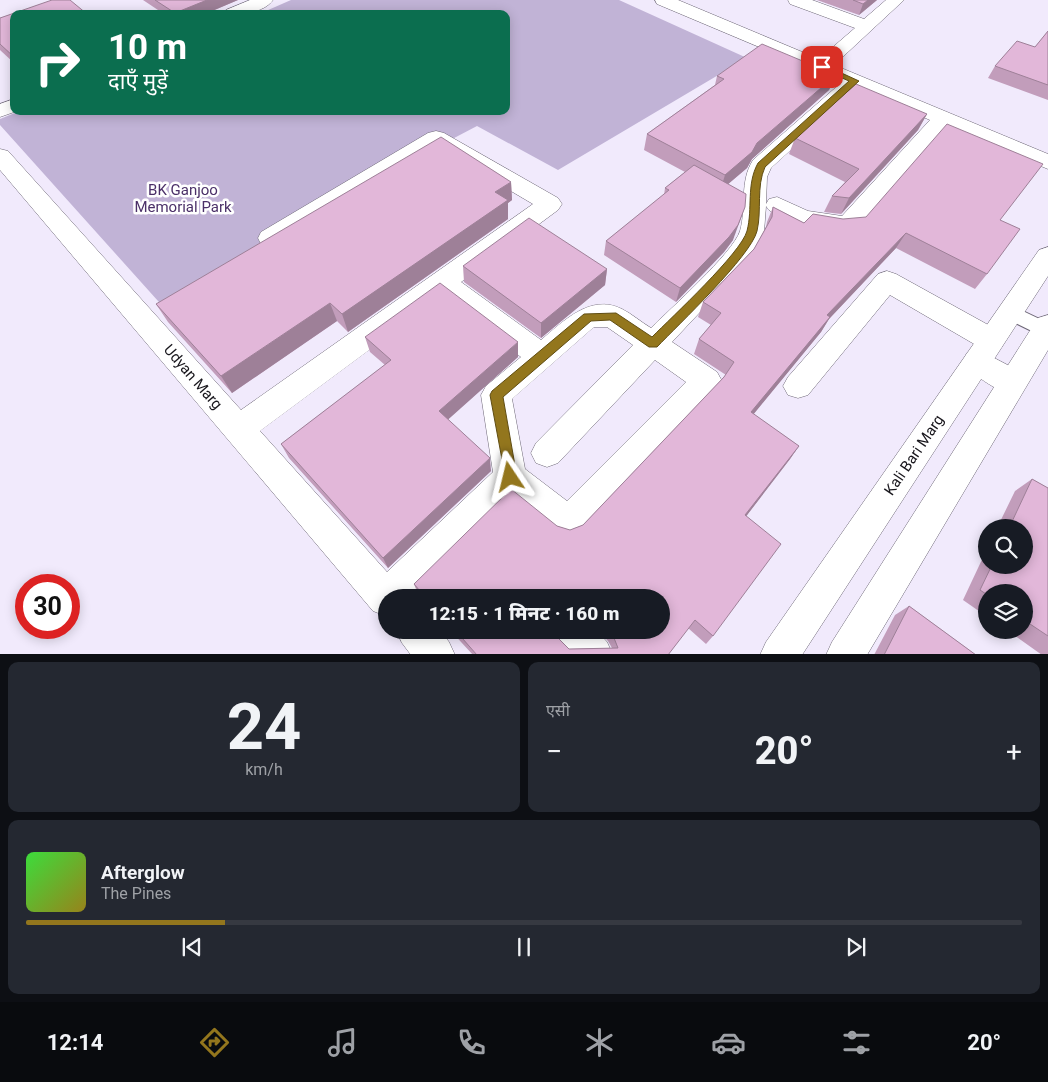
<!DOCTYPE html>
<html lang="hi">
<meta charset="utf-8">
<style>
:root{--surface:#171b24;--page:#242831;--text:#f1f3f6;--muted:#9ea1a6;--line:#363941;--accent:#93761d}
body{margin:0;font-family:Roboto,"Noto Sans Devanagari",sans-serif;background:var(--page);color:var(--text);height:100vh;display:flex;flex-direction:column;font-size:19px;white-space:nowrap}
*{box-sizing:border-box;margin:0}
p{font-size:16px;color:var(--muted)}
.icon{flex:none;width:28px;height:28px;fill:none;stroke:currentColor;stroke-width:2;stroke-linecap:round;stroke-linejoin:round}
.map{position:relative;height:654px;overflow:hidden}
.details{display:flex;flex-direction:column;gap:8px;padding:8px;background:#0d0f14;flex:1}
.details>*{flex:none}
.banner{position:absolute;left:10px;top:10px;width:500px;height:105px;border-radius:10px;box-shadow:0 2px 12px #0003;background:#0b6e4f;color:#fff;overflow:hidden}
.controls{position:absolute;left:978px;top:519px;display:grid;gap:10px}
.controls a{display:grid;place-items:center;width:55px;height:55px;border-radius:50%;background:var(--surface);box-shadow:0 2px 12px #0003;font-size:25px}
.speed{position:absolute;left:15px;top:574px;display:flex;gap:10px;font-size:25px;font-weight:700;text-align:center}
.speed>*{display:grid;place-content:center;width:65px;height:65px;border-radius:50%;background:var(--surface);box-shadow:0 2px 12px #0003;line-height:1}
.speed .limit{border:8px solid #d22;background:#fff;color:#111}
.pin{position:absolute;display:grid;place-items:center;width:42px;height:42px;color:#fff;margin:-21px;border-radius:10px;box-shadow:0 2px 8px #0006}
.me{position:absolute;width:55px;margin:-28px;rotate:350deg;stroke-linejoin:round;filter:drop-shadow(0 0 4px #0008)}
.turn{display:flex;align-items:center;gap:18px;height:105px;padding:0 15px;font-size:22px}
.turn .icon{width:65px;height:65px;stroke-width:2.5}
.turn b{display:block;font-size:35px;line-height:42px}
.big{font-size:38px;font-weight:800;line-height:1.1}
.details .card{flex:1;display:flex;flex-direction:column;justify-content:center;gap:8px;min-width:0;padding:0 18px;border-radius:10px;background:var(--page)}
.details .dial{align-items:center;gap:0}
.dial b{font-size:65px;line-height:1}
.song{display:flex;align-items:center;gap:15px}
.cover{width:60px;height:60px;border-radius:8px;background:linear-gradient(135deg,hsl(120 70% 55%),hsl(50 70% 35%))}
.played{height:5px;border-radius:2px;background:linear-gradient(90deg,var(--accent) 20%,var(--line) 20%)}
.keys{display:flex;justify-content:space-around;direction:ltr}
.heat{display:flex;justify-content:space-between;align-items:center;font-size:28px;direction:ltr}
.details .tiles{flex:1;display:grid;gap:8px;grid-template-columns:1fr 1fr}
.card:last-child{grid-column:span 2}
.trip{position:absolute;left:378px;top:589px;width:292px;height:50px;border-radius:25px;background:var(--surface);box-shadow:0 2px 12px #0003;font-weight:800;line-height:50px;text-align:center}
.dock{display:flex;height:80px;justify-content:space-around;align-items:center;background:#090b0e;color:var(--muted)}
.dock .icon{width:35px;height:35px}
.dock .on{color:var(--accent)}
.dock b{font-size:22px;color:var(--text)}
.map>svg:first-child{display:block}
.green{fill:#c1b3d6}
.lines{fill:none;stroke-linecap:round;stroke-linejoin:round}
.service-casing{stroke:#6d6776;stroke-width:2}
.minor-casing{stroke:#6d6776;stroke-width:1}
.tertiary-casing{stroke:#6d6776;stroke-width:1}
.service{fill:#fff;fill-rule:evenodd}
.minor{fill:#fff;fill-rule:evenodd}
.tertiary{fill:#fff;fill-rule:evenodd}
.wall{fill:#c29dbb}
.shaded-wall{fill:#9e8098}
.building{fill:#e2b7d9;stroke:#9e8098}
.route{fill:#93761d;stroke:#604d13}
.labels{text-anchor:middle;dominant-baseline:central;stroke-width:5;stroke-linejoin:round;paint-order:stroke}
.park-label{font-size:15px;fill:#4b3068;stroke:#fff}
.street-label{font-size:15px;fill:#18161c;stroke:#fff}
</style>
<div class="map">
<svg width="1048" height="655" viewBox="0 0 1048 655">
<rect width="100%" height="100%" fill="#f1eafc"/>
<polygon class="green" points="291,0 619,0 747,58 558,170 477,126 376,179 167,311 0,125 0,119 20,111 506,111 506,14 259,14"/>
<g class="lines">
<defs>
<polygon id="service" points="1010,305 1048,323 1048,339 1003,317 1001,312 1003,307"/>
<g id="minor">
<path d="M250 0H273C263 14 239 14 224 14L226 10Z"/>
<path d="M655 0H678L819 59 855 28 790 4 788 0H812L864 19 886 0H904L834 65 1048 154V169L946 127 857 231C835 237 778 226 766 206L764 232 746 263 672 342 717 372 722 381 717 390 580 535 568 539 556 535 511 498 411 598H386V616L373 611 0 170V149L8 151 241 410 533 204 436 147 279 244 270 247 261 244 258 238 261 232 428 133 436 131 444 133 558 198 562 204 558 210 461 282 541 340C563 322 590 293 622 309 632 314 641 322 651 328 670 309 733 253 740 231 747 207 739 182 753 160L842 82 657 4ZM858 89 930 120 842 216 808 211 777 197 769 199 766 204 767 177 771 168ZM442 296 521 357 486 386 481 395 493 472 387 572 260 431ZM594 327H607L633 345 536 443 531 453 536 463 547 467 558 463 655 360 686 382 567 501 525 469 512 399Z"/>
<polygon points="14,99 14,111 17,111 0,117 0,104"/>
<polygon points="887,271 896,274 1001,332 1005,340 1001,348 991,351 981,348 890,295 808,395 798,398 788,395 783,386 788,377 878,274"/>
<path d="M977 349 1023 373 1028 382 1023 391C1020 392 1015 394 1012 394 999 393 968 372 963 361L967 353Z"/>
<polygon points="396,630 440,630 449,642 455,655 411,655 402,643"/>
<polygon points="552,630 596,630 607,642 613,655 567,655 557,644"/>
</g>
<g id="tertiary">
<polygon points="1048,247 1048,276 802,655 760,655 766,642 1039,250"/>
<polygon points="1048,315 1048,350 867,655 826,655 832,642 1038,318"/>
</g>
</defs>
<use href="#service" class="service-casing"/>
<use href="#minor" class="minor-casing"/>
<use href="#tertiary" class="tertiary-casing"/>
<use href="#service" class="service"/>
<use href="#minor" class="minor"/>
<use href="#tertiary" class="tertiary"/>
</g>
<g class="wall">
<polygon points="143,0 238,0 205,14 164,14"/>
<polygon points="817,0 877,0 859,15"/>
<polygon points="14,14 14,63 0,50 0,18"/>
<polygon points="1048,31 1048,100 988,78 995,66 1035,47"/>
<polygon points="836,75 829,90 752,159 747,168 728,184 733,240 724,252 676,302 604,255 606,241 664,195 665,188 685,172 644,150 647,134 715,85 717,76"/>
<polygon points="927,114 918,130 841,214 824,212 832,196 845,182 789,154 795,138"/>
<polygon points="511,182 512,200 508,203 508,219 348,332 337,321 232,393 168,322 156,304"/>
<polygon points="773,207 804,223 843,219 1000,220 987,274 975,289 896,248 829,319 821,332 753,414 799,446 790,459 746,516 713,636 706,644 688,628 668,655 473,655 450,630 555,630 557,637 569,649 612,648 608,641 598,630 661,630 661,598 421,598 418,594 414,584 557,526 570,530 583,525 724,377 726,375 694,354 699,339 711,325 698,317 703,302 754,249 766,227 767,222"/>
<polygon points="463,266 607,269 605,285 541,338 464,282"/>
<polygon points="365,337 518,357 448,419 491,471 388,568 289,458 281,444 385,365 370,352"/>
<polygon points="1032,479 1048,488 1048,655 1042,655 1007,630 1024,630 1024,592 986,592 986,616 963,600 986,551 986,565 1024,565 1024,528 997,528 1015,491"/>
<polygon points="909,606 976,655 874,655 895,615"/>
</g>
<g class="shaded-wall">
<polygon points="207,0 238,0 205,14 176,14 175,13"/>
<polygon points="868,0 877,0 859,15 863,4"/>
<polygon points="836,75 829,90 752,159 747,168 720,191 725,175 757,143"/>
<polygon points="927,114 918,130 841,214 849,198"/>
<polygon points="511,182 512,200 508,203 508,219 348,332 342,314 495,192"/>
<polygon points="745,207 733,240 724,252 676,302 680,288"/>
<polygon points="906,233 896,248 829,319 821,332 744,426 751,412 827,315"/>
<polygon points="607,269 605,285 541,338 541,323"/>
<polygon points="330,303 337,321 232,393 221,376"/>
<polygon points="518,342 518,357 442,425 439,411"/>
<polygon points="799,446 790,459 738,527 745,515"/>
<polygon points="490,458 491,471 388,568 383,558"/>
</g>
<g class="building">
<polygon points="52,0 70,0 87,14 14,14 14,57 0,44 0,18"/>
<polygon points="155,0 207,0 175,13"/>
<polygon points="853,0 868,0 863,4"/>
<polygon points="1048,31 1048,85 995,66 1017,41 1035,47"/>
<polygon points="762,44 836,75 757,143 752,152 725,175 647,134 724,79 717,76"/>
<polygon points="856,84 927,114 849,198 832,196 859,169 795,138"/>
<polygon points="947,124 1043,164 1000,220 1020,229 987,274 906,233 827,315 830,317 751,412 799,446 745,515 781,544 713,636 695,620 668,655 477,655 455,630 555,630 557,637 569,649 618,648 612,633 609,630 661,630 661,598 426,598 414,584 511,489 557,526 570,530 583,525 724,377 734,362 699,339 721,313 703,302 754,249 772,217 773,207 804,223 813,214 843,219 866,217"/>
<polygon points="441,137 511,182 495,192 508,200 342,314 330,303 221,376 156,304"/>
<polygon points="694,165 746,194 745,207 738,225 729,237 680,288 606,241 669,190 665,188"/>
<polygon points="529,218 607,269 541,323 463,266"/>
<polygon points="440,283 518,342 439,411 490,458 383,558 281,444 391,360 365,337"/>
<polygon points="1032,479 1048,488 1048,636 1024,620 1024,592 986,592 986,594 980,590 992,565 1024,565 1024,528 1009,528"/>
<polygon points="909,606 976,655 884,655"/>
</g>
<path class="route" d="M819 65H824L859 81 765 167C756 187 762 210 757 231 751 256 678 325 657 347H649L610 320 591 321 503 397 517 477 515 481 510 483 506 481 490 395 492 391 584 314 616 313 652 337C672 317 741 253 747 231 753 208 746 185 758 163L849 81 819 68Z"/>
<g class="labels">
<g class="park-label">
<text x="183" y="190">BK Ganjoo<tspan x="183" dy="17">Memorial Park</tspan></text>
</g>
<g class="street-label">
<text transform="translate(193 377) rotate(49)">Udyan Marg</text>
<text transform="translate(914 455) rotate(-56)">Kali Bari Marg</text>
</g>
</g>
</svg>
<div class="controls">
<a><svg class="icon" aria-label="search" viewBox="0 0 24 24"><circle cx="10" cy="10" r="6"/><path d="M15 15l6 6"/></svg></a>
<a><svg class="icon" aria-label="layers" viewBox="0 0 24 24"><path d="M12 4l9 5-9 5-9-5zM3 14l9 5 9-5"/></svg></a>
</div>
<div class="speed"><div class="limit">30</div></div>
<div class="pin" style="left:822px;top:67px;background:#d93025"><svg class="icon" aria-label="arrive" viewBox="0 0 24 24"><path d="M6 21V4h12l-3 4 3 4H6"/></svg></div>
<svg class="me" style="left:510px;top:477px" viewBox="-20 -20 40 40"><path d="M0-17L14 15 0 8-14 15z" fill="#93761d" stroke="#fff" stroke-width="4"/></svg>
<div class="trip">12:15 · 1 मिनट · 160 m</div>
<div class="banner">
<div class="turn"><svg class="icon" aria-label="right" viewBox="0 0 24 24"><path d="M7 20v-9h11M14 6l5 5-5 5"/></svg><div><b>10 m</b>दाएँ मुड़ें</div></div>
</div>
</div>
<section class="details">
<div class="tiles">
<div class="card dial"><b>24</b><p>km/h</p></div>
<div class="card"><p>एसी</p>
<div class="heat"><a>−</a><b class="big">20°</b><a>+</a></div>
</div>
<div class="card">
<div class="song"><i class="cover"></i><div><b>Afterglow</b><p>The Pines</p></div></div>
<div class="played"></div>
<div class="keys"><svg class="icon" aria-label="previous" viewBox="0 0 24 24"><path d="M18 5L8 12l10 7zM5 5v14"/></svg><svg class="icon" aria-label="pause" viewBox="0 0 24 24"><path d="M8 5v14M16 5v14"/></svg><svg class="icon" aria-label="next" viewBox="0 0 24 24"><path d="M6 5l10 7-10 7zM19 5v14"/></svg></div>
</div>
</div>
</section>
<nav class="dock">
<b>12:14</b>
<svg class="icon on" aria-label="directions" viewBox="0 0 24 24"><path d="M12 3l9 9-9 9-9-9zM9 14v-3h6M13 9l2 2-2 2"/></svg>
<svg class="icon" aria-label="music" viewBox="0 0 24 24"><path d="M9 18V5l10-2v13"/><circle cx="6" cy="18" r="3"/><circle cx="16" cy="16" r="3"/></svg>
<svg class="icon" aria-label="phone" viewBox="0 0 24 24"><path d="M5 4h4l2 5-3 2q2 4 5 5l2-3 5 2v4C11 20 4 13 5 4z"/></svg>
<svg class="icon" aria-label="climate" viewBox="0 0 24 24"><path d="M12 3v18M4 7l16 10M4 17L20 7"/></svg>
<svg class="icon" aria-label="car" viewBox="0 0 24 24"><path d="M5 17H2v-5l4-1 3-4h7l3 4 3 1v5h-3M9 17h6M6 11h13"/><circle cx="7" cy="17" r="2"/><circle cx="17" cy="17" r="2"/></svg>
<svg class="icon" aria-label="filters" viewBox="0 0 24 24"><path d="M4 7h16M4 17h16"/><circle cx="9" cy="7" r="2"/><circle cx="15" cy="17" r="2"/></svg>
<b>20°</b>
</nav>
